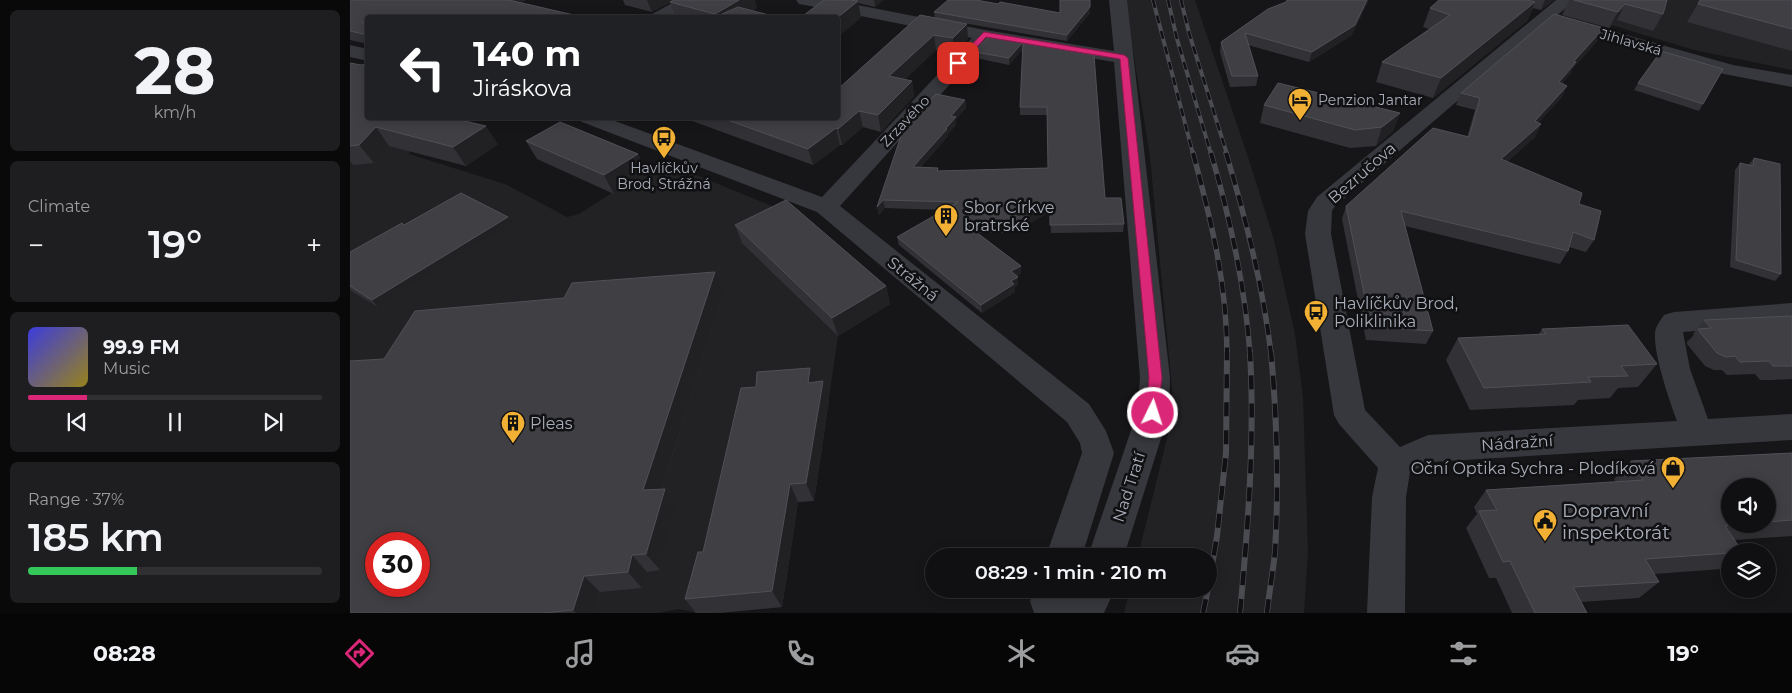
<!DOCTYPE html>
<meta charset="utf-8">
<style>
:root{--surface:#101012;--page:#1e1e20;--text:#f1f3f6;--muted:#9c9d9f;--line:#303032;--accent:#db2777}
body{margin:0;font-family:Montserrat,sans-serif;background:var(--page);color:var(--text);height:100vh;display:flex;flex-direction:column;font-size:19px;white-space:nowrap}
*{box-sizing:border-box;margin:0}
p{font-size:16px;color:var(--muted)}
.icon{flex:none;width:28px;height:28px;fill:none;stroke:currentColor;stroke-width:2;stroke-linecap:round;stroke-linejoin:round}
.map{position:relative;flex:1;overflow:hidden}
.sheet{display:flex;flex-direction:column;gap:10px;padding:10px;background:#09090a;width:350px}
.sheet>*{flex:none}
.hud{position:absolute;left:15px;top:15px;width:475px;height:105px;border-radius:5px;box-shadow:0 2px 12px #0003,0 0 0 1px var(--line);background:#202124;color:#fff;overflow:hidden}
.tools{position:absolute;left:1371px;top:478px;display:grid;gap:10px}
.tools a{display:grid;place-items:center;width:55px;height:55px;border-radius:50%;background:var(--surface);box-shadow:0 2px 12px #0003,0 0 0 1px var(--line);font-size:25px}
.speed{position:absolute;left:15px;top:532px;display:flex;gap:10px;font-size:25px;font-weight:700;text-align:center}
.speed>*{display:grid;place-content:center;width:65px;height:65px;border-radius:50%;background:var(--surface);box-shadow:0 2px 12px #0003,0 0 0 1px var(--line);line-height:1}
.speed .limit{border:8px solid #d22;background:#fff;color:#111}
.pin{position:absolute;display:grid;place-items:center;width:42px;height:42px;color:#fff;margin:-21px;border-radius:10px;box-shadow:0 2px 8px #0006}
.me{position:absolute;width:55px;margin:-28px;rotate:4deg;stroke-linejoin:round;filter:drop-shadow(0 0 4px #0008)}
.turn{display:flex;align-items:center;gap:18px;height:105px;padding:0 25px;font-size:22px}
.turn .icon{width:65px;height:65px;stroke-width:2.5}
.turn b{display:block;font-size:35px;line-height:42px}
.big{font-size:38px;font-weight:600;line-height:1.1}
.sheet .widget{flex:1;display:flex;flex-direction:column;justify-content:center;gap:8px;min-width:0;padding:0 18px;border-radius:8px;background:var(--page)}
.sheet .dial{align-items:center;gap:0}
.dial b{font-size:65px;line-height:1}
.song{display:flex;align-items:center;gap:15px}
.cover{width:60px;height:60px;border-radius:8px;background:linear-gradient(135deg,hsl(240 70% 55%),hsl(50 70% 35%))}
.played{height:5px;border-radius:2px;background:linear-gradient(90deg,var(--accent) 20%,var(--line) 20%)}
.keys{display:flex;justify-content:space-around;direction:ltr}
.heat{display:flex;justify-content:space-between;align-items:center;font-size:28px;direction:ltr}
.charge{height:8px;border-radius:4px;background:linear-gradient(90deg,#34c759 37%,var(--line) 0)}
.trip{position:absolute;left:575px;top:548px;width:292px;height:50px;border-radius:25px;background:var(--surface);box-shadow:0 2px 12px #0003,0 0 0 1px var(--line);font-weight:600;line-height:50px;text-align:center}
.menu{display:flex;height:80px;justify-content:space-around;align-items:center;background:#060607;color:var(--muted)}
.menu .icon{width:35px;height:35px}
.menu .current{color:var(--accent)}
.menu b{font-size:22px;color:var(--text)}
main{display:flex;flex:1;min-height:0}
.map>svg:first-child{display:block}
.built{fill:#222225;fill-rule:evenodd}
.lines{fill:none;stroke-linecap:round;stroke-linejoin:round}
.minor{fill:#37383d;fill-rule:evenodd}
.rail-far2-casing{stroke:#4a4c52;stroke-width:4}
.rail-far1-casing{stroke:#4a4c52;stroke-width:5.5}
.rail-casing{stroke:#4a4c52;stroke-width:6}
.rail-far2{stroke:#111113;stroke-width:2.5;stroke-dasharray:8;stroke-linecap:butt}
.rail-far1{stroke:#111113;stroke-width:4;stroke-dasharray:11;stroke-linecap:butt}
.rail{stroke:#111113;stroke-width:4.5;stroke-dasharray:14;stroke-linecap:butt}
.wall{fill:#323236;fill-rule:evenodd}
.shaded-wall{fill:#212124}
.building{fill:#3f3f44;stroke:#4f5156;fill-rule:evenodd}
.route{fill:#db2777;stroke:#8e194d}
.labels{text-anchor:middle;dominant-baseline:central;stroke-width:5;stroke-linejoin:round;paint-order:stroke}
.far-street-label{font-size:14px;fill:#a8adb8;stroke:#111113}
.far-poi-label{font-size:14px;fill:#a8adb8;stroke:#111113;text-anchor:start}
.street-label{font-size:16px;fill:#a8adb8;stroke:#111113}
.poi-label{font-size:16px;fill:#a8adb8;stroke:#111113;text-anchor:start}
.near-poi-label{font-size:19px;fill:#a8adb8;stroke:#111113;text-anchor:start}
</style>
<main>
<section class="sheet">
<div class="widget dial"><b>28</b><p>km/h</p></div>
<div class="widget"><p>Climate</p>
<div class="heat"><a>−</a><b class="big">19°</b><a>+</a></div>
</div>
<div class="widget">
<div class="song"><i class="cover"></i><div><b>99.9 FM</b><p>Music</p></div></div>
<div class="played"></div>
<div class="keys"><svg class="icon" aria-label="previous" viewBox="0 0 24 24"><path d="M18 5L8 12l10 7zM5 5v14"/></svg><svg class="icon" aria-label="pause" viewBox="0 0 24 24"><path d="M8 5v14M16 5v14"/></svg><svg class="icon" aria-label="next" viewBox="0 0 24 24"><path d="M6 5l10 7-10 7zM19 5v14"/></svg></div>
</div>
<div class="widget"><p>Range · 37%</p><b class="big">185 km</b><div class="charge"></div></div>
</section>
<div class="map">
<svg width="1442" height="613" viewBox="0 0 1442 613">
<rect width="100%" height="100%" fill="#161618"/>
<g class="built">
<polygon points="775,0 845,0 900,163 924,240 945,334 953,398 958,552 954,613 774,613 780,589 859,589 859,556 788,556 824,410 800,157"/>
<polygon points="1252,0 1365,0 1442,20 1442,70 1344,50 1235,17"/>
<path d="M18 118H128L62 149 59 154 155 184 217 217 229 214 312 161 429 209 540 304 488 336 464 501 448 502 432 607 369 613H348L329 609 309 613H0V121ZM26 544H69V586H26Z"/>
</g>
<g class="lines">
<g class="minor">
<polygon points="328,0 350,0 347,4 322,18 299,18 302,14"/>
<polygon points="446,0 482,0 635,30 764,51 759,0 777,0 820,378 819,413 774,556 738,556 787,413 790,378 764,62 639,41 490,206 739,404 756,431 764,453 732,556 696,556 732,453 730,443 717,422 467,212 232,122 228,118 257,118 472,197 622,38 455,5 449,4"/>
<path d="M1206 0H1225L985 206 982 211 981 234 1015 410 1050 447 1078 435 1327 421C1320 403 1300 345 1306 328 1308 324 1311 319 1314 315L1324 312 1442 303V323L1333 332 1340 369 1358 419 1442 414V440L1081 462 1060 472 1056 497 1055 613H1017L1022 497 1028 468 989 424 984 415 955 234 958 211 967 197Z"/>
<polygon points="1216,18 1383,65 1442,75 1442,87 1374,74 1210,27 1207,23 1210,19"/>
<polygon points="0,45 18,49 18,61 0,57"/>
<polygon points="685,589 721,589 719,597 726,589 765,589 754,613 684,613 680,601"/>
</g>
<defs>
<g id="rail-far2">
<polyline points="803,0 843,154"/>
<polyline points="818,0 827,39 861,154"/>
<polyline points="831,0 839,33 877,154"/>
</g>
<g id="rail-far1">
<path d="M843 153C861 220 877 283 877 354"/>
<path d="M861 153C880 218 895 285 900 354"/>
<path d="M876 153C896 219 913 285 921 354"/>
</g>
<g id="rail">
<polyline points="859,583 867,536 876,453 877,352"/>
<polyline points="853,613 858,589"/>
<path d="M890 613C898 526 905 439 900 352"/>
<path d="M917 613C919 593 923 572 925 552 929 485 927 419 921 352"/>
</g>
</defs>
<use href="#rail-far2" class="rail-far2-casing"/>
<use href="#rail-far1" class="rail-far1-casing"/>
<use href="#rail" class="rail-casing"/>
<use href="#rail-far2" class="rail-far2"/>
<use href="#rail-far1" class="rail-far1"/>
<use href="#rail" class="rail"/>
</g>
<g class="wall">
<polygon points="0,0 176,0 171,3 18,18 18,44 0,40"/>
<polygon points="273,0 324,0 302,12 275,5"/>
<polygon points="474,0 533,0 525,7 508,3 511,18"/>
<polygon points="1089,0 1204,0 1191,10 1183,8 1177,21 1083,98 1026,82 1032,62 1079,29 1073,27 1080,8"/>
<polygon points="1219,0 1317,0 1313,14 1303,31 1267,20 1259,28 1212,15"/>
<polygon points="1350,0 1442,0 1442,51 1337,22"/>
<polygon points="320,2 407,8 402,11 425,18 326,18"/>
<polygon points="648,4 710,13 740,13 717,41 613,23 618,39 604,54 586,50 555,79 562,81 564,96 531,132 513,127 492,145 490,145 463,165 334,118 451,118 455,119 585,18 584,12"/>
<polygon points="918,9 1002,35 959,62 898,45 908,76 906,86 880,87 870,52 871,42"/>
<polygon points="1254,28 1248,40 1223,68 1220,74 1212,83 1217,86 1211,98 1188,123 1191,124 1185,137 1157,162 1229,204 1244,240 1236,252 1219,247 1218,251 1210,264 1055,226 1083,331 1076,344 1016,340 992,219 996,206 1117,137 1125,110 1106,105 1111,93"/>
<polygon points="673,48 755,198 774,224 773,232 701,233 700,212 661,233 628,233 671,266 671,273 667,276 668,277 668,285 665,287 665,292 632,313 549,245 547,237 595,210 535,208 529,215 527,207 615,100 616,108 606,119 606,125 598,134 598,136 571,167 588,168 588,171 698,168 697,115 670,115 670,107 673,49 659,65 626,58 625,52"/>
<polygon points="0,63 122,118 116,121 148,144 116,166 39,146 24,163 3,165 0,161"/>
<polygon points="1288,83 1353,104 1349,111 1284,90"/>
<polygon points="914,105 1050,113 1043,131 1026,146 1000,148 910,123"/>
<polygon points="176,141 288,154 297,173 264,194 187,159"/>
<polygon points="1404,158 1431,274 1425,281 1380,267 1385,170 1390,163 1398,165"/>
<polygon points="163,224 28,307 0,290 0,252 54,225"/>
<polygon points="385,225 536,286 540,304 488,336 392,243"/>
<polygon points="374,291 312,489 315,489 327,506 310,570 297,572 292,588 250,592 244,613 0,613 34,359"/>
<polygon points="1442,316 1442,379 1422,380 1410,380 1405,374 1377,375 1372,370 1364,370 1355,366 1337,344 1337,342 1344,335 1343,334 1354,320"/>
<polygon points="1192,329 1307,364 1288,387 1268,388 1260,398 1228,400 1224,405 1120,410 1096,360 1108,338 1188,335"/>
<polygon points="465,382 479,400 464,501 448,502 432,607 368,613 346,613 335,599 353,552"/>
<path d="M1442 453V536L1384 540 1380 551V563L1372 569 1304 574 1309 582 1289 598 1231 602 1237 613H1162L1146 578H1139L1116 528 1127 514 1124 507 1136 490 1266 482 1264 479 1281 461ZM1418 486V524H1380Z"/>
</g>
<g class="shaded-wall">
<polygon points="154,0 176,0 159,9"/>
<polygon points="297,0 324,0 302,12"/>
<polygon points="389,0 405,0 407,8 391,18 366,18 365,14"/>
<polygon points="524,0 533,0 525,7"/>
<polygon points="1017,0 1019,0 1002,35 959,62 962,52"/>
<polygon points="1195,0 1204,0 1191,10"/>
<polygon points="508,1 511,18 488,37 488,18"/>
<polygon points="1185,2 1177,21 1083,98 1091,78"/>
<polygon points="1275,4 1267,20 1259,28 1268,12"/>
<polygon points="740,7 740,13 717,41 717,35"/>
<polygon points="18,20 18,31 12,23"/>
<polygon points="617,24 618,39 604,54 603,38"/>
<polygon points="1254,28 1248,40 1223,68 1220,74 1203,95 1209,82 1224,61"/>
<polygon points="584,35 586,50 542,92 539,76"/>
<polygon points="673,42 673,49 659,65 659,58"/>
<polygon points="562,81 564,96 531,132 528,115"/>
<polygon points="1217,86 1211,98 1178,134 1185,121"/>
<polygon points="615,100 616,108 606,119 606,125 598,134 598,136 564,175 563,167 596,128 601,116"/>
<polygon points="509,111 513,127 492,145 488,129"/>
<polygon points="1050,113 1043,131 1026,146 1032,127"/>
<polygon points="88,118 122,118 98,132"/>
<polygon points="1191,124 1185,137 1145,172 1151,159"/>
<polygon points="136,126 148,144 116,166 103,147"/>
<polygon points="26,127 39,146 24,163 9,145"/>
<polygon points="486,128 490,145 463,165 458,149"/>
<polygon points="288,154 297,173 264,194 254,175"/>
<polygon points="533,200 535,208 529,215 527,207"/>
<polygon points="700,204 701,212 661,233 660,225"/>
<polygon points="158,217 163,224 28,307 22,300"/>
<polygon points="671,266 671,273 661,279 661,271"/>
<polygon points="365,272 374,291 306,507 293,490"/>
<polygon points="668,277 668,285 665,287 665,292 632,313 631,305 661,281"/>
<polygon points="536,286 540,304 488,336 482,318"/>
<polygon points="460,368 467,387 458,383"/>
<polygon points="473,381 479,400 464,501 456,483"/>
<polygon points="440,484 448,502 432,607 422,591"/>
<polygon points="315,489 327,506 310,570 296,554"/>
<polygon points="282,555 297,572 292,588 278,572"/>
<polygon points="234,576 250,592 244,613 226,613 223,610"/>
</g>
<g class="building">
<polygon points="0,0 159,0 237,18 18,18 18,20 12,23 18,27 18,35 0,31"/>
<polygon points="324,0 389,0 365,14 320,2"/>
<polygon points="474,0 500,0 508,1 487,18 450,18"/>
<polygon points="598,0 626,0 648,4 650,2 710,13 710,0 740,0 740,7 717,35 584,12"/>
<polygon points="937,0 1017,0 1005,25 962,52 895,33 908,76 882,76 871,42 918,9 936,2"/>
<polygon points="1089,0 1177,0 1185,2 1091,78 1032,62 1100,15 1080,8"/>
<polygon points="1224,0 1317,0 1313,14 1275,4 1268,12"/>
<polygon points="1350,0 1442,0 1442,29 1348,4"/>
<polygon points="388,7 419,15 425,18 363,18"/>
<polygon points="1204,14 1254,28 1224,61 1226,62 1209,82 1217,86 1185,121 1191,124 1151,159 1232,193 1229,204 1251,211 1244,240 1223,232 1218,251 1051,211 1083,331 1021,327 996,206 1083,128 1119,137 1130,98 1111,93"/>
<polygon points="570,15 617,24 603,38 584,35 539,76 562,81 528,115 509,111 488,129 486,128 458,149 372,118 451,118 455,119 456,118 488,118 488,89"/>
<polygon points="639,37 673,42 659,58 625,52"/>
<polygon points="673,42 744,55 755,198 771,198 774,224 700,225 700,204 660,225 618,226 671,266 661,271 668,277 661,281 664,284 631,305 547,237 608,202 533,200 527,207 553,130 586,94 615,100 601,116 606,117 596,128 597,129 563,167 588,168 587,171 698,168 697,107 670,107"/>
<polygon points="1311,51 1373,69 1353,104 1288,83"/>
<polygon points="0,63 11,65 18,64 18,118 101,118 136,126 103,147 26,127 9,145 0,146"/>
<polygon points="928,83 1050,113 1032,127 1005,130 914,105"/>
<polygon points="210,122 288,154 254,175 176,141"/>
<polygon points="1404,158 1430,164 1431,274 1386,260 1390,163 1403,166"/>
<polygon points="111,193 158,217 22,300 0,286 0,252 52,223 54,225"/>
<polygon points="436,200 536,286 482,318 385,225"/>
<path d="M365 272 293 490 315 489 296 554 282 555 278 572 234 576 223 610 194 613H0V361L34 359 65 311 214 298 222 283ZM26 544H69V586H26Z"/>
<polygon points="1442,316 1442,366 1423,366 1419,361 1390,362 1385,356 1376,357 1367,353 1349,331 1348,329 1361,328 1354,320"/>
<polygon points="1278,325 1307,364 1271,366 1278,376 1238,377 1241,382 1134,388 1108,338 1196,334 1192,329"/>
<polygon points="460,368 458,383 473,381 456,483 440,484 422,591 335,599 348,552 353,552 391,388 406,387 407,372"/>
<polygon points="1442,453 1442,520 1418,522 1418,486 1380,486 1380,524 1390,524 1375,526 1392,551 1380,551 1380,553 1295,559 1309,582 1223,587 1237,613 1185,613 1160,561 1153,562 1129,511 1147,510 1136,490 1293,480 1281,461"/>
</g>
<polygon class="route" points="634,32 774,55 778,58 812,378 807,416 803,418 798,416 796,413 799,378 770,59 636,37 611,65 605,65 605,62"/>
<defs>
<symbol id="hotel-pin" viewBox="-11 -11 22 30"><path d="M0 17L-7.5 6A9.5 9.5 0 1 1 7.5 6Z" fill="#f2b134" stroke="#111113"/><path d="M-6-4.5h1.5V1H6V5H4.5V3h-9V5H-6ZM-4 0a1.8 1.8 0 1 1 3.6 0ZM.5 0V-2.5h3Q6-2.5 6 0Z" fill="#111"/></symbol>
<symbol id="bus-pin" viewBox="-11 -11 22 30"><path d="M0 17L-7.5 6A9.5 9.5 0 1 1 7.5 6Z" fill="#f2b134" stroke="#111113"/><path d="M-5-6H5V4H4V6H2V4H-2V6H-4V4H-5ZM-3.5-4V0h7V-4ZM-3.5 1.2v1.5H-2V1.2ZM2 1.2v1.5H3.5V1.2Z" fill="#111"/></symbol>
<symbol id="building-pin" viewBox="-11 -11 22 30"><path d="M0 17L-7.5 6A9.5 9.5 0 1 1 7.5 6Z" fill="#f2b134" stroke="#111113"/><path d="M-4-6H4V6H1V3H-1V6H-4ZM-2.5-4.3h1.7v1.8h-1.7ZM.8-4.3h1.7v1.8H.8ZM-2.5-1h1.7V.8h-1.7ZM.8-1h1.7V.8H.8Z" fill="#111"/></symbol>
<symbol id="shop-pin" viewBox="-11 -11 22 30"><path d="M0 17L-7.5 6A9.5 9.5 0 1 1 7.5 6Z" fill="#f2b134" stroke="#111113"/><path d="M-5-2.5h2.3a2.7 3.5 0 0 1 5.4 0H5L5.5 6h-11ZM-1.5-2.5h3a1.5 2.3 0 0 0-3 0Z" fill="#111"/></symbol>
<symbol id="civic-pin" viewBox="-11 -11 22 30"><path d="M0 17L-7.5 6A9.5 9.5 0 1 1 7.5 6Z" fill="#f2b134" stroke="#111113"/><path d="M-.6-6.5H3V-4.5H.6V-3L4-1V1h2V6H-6V1h2V-1L-.6-3ZM-1.2 2.5V6h2.4V2.5Z" fill="#111"/></symbol>
</defs>
<g fill-rule="evenodd">
<use href="#hotel-pin" x="936" y="86" width="28" height="38"/>
<use href="#bus-pin" x="300" y="124" width="28" height="38"/>
<use href="#building-pin" x="582" y="202" width="28" height="38"/>
<use href="#bus-pin" x="952" y="298" width="28" height="38"/>
<use href="#building-pin" x="149" y="409" width="28" height="38"/>
<use href="#shop-pin" x="1309" y="454" width="28" height="38"/>
<use href="#civic-pin" x="1181" y="507" width="28" height="38"/>
</g>
<g class="labels">
<g class="far-street-label">
<text transform="translate(1281 42) rotate(16)">Jihlavská</text>
<text transform="translate(555 121) rotate(-47)">Zrzavého</text>
</g>
<g class="far-poi-label">
<text x="968" y="100">Penzion Jantar</text>
<text x="314" y="168" text-anchor="middle">Havlíčkův<tspan x="314" dy="16">Brod, Strážná</tspan></text>
</g>
<g class="street-label">
<text transform="translate(1012 173) rotate(-41)">Bezručova</text>
<text transform="translate(563 279) rotate(39)">Strážná</text>
<text transform="translate(1167 443) rotate(-4)">Nádražní</text>
<text transform="translate(779 487) rotate(-72)">Nad Tratí</text>
</g>
<g class="poi-label">
<text x="614" y="207">Sbor Církve<tspan x="614" dy="18">bratrské</tspan></text>
<text x="984" y="303">Havlíčkův Brod,<tspan x="984" dy="18">Poliklinika</tspan></text>
<text x="180" y="423">Pleas</text>
<text x="1306" y="468" text-anchor="end">Oční Optika Sychra - Plodíková</text>
</g>
<g class="near-poi-label">
<text x="1212" y="510">Dopravní<tspan x="1212" dy="22">inspektorát</tspan></text>
</g>
</g>
</svg>
<div class="tools">
<a><svg class="icon" aria-label="sound" viewBox="0 0 24 24"><path d="M4 9h4l5-4v14l-5-4H4zM17 9q2 3 0 6"/></svg></a>
<a><svg class="icon" aria-label="layers" viewBox="0 0 24 24"><path d="M12 4l9 5-9 5-9-5zM3 14l9 5 9-5"/></svg></a>
</div>
<div class="speed"><div class="limit">30</div></div>
<div class="pin" style="left:608px;top:63px;background:#d93025"><svg class="icon" aria-label="arrive" viewBox="0 0 24 24"><path d="M6 21V4h12l-3 4 3 4H6"/></svg></div>
<svg class="me" style="left:803px;top:413px" viewBox="-20 -20 40 40"><circle r="17" fill="#db2777" stroke="#fff" stroke-width="3"/><path d="M0-11L8 9 0 5-8 9z" fill="#fff"/></svg>
<div class="trip">08:29 · 1 min · 210 m</div>
<div class="hud">
<div class="turn"><svg class="icon" aria-label="left" viewBox="0 0 24 24"><path d="M17 20v-9H6M10 6l-5 5 5 5"/></svg><div><b>140 m</b>Jiráskova</div></div>
</div>
</div>
</main>
<nav class="menu">
<b>08:28</b>
<svg class="icon current" aria-label="directions" viewBox="0 0 24 24"><path d="M12 3l9 9-9 9-9-9zM9 14v-3h6M13 9l2 2-2 2"/></svg>
<svg class="icon" aria-label="music" viewBox="0 0 24 24"><path d="M9 18V5l10-2v13"/><circle cx="6" cy="18" r="3"/><circle cx="16" cy="16" r="3"/></svg>
<svg class="icon" aria-label="phone" viewBox="0 0 24 24"><path d="M5 4h4l2 5-3 2q2 4 5 5l2-3 5 2v4C11 20 4 13 5 4z"/></svg>
<svg class="icon" aria-label="climate" viewBox="0 0 24 24"><path d="M12 3v18M4 7l16 10M4 17L20 7"/></svg>
<svg class="icon" aria-label="car" viewBox="0 0 24 24"><path d="M5 17H2v-5l4-1 3-4h7l3 4 3 1v5h-3M9 17h6M6 11h13"/><circle cx="7" cy="17" r="2"/><circle cx="17" cy="17" r="2"/></svg>
<svg class="icon" aria-label="filters" viewBox="0 0 24 24"><path d="M4 7h16M4 17h16"/><circle cx="9" cy="7" r="2"/><circle cx="15" cy="17" r="2"/></svg>
<b>19°</b>
</nav>
